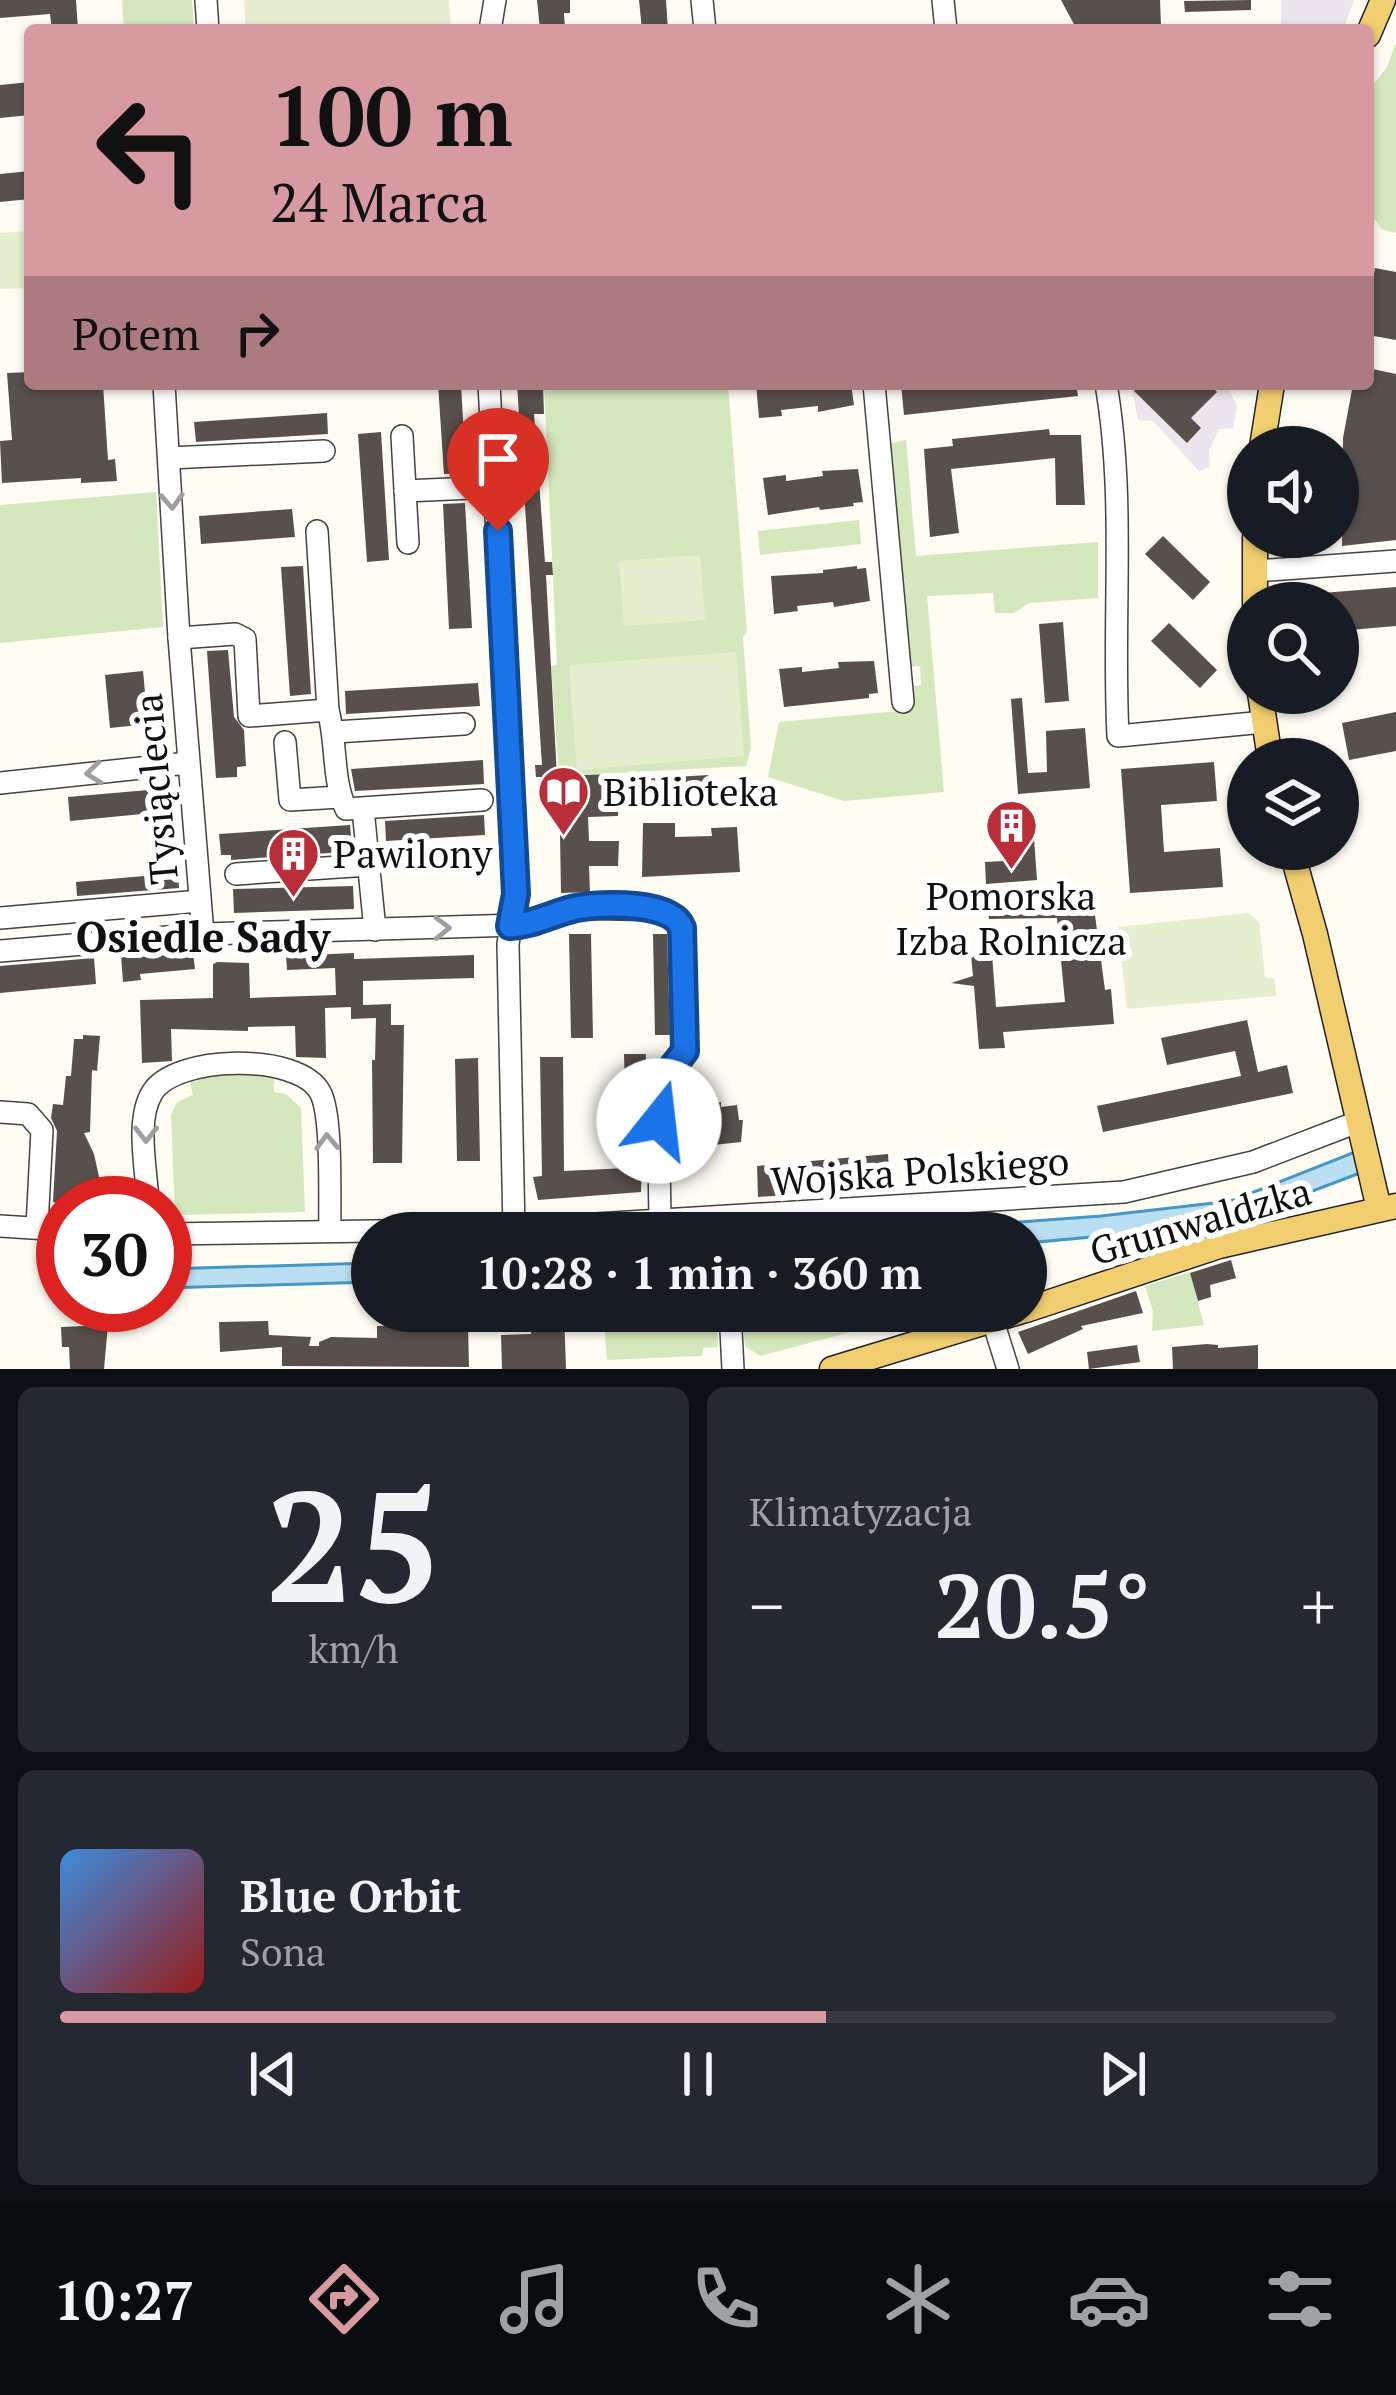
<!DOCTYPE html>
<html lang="pl">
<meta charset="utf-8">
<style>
:root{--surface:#171b24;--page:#242831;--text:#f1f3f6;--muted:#9ea1a6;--line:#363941;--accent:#d89aa1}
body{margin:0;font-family:"PT Serif",serif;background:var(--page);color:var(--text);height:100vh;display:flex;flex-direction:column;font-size:45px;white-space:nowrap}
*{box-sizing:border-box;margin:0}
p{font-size:39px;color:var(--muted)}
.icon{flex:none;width:66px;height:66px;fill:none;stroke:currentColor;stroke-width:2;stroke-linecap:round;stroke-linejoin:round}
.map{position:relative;height:1369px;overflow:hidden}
.side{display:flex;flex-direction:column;gap:18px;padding:18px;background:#0d0f14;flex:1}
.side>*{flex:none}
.hud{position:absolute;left:24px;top:24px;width:1350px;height:366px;border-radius:12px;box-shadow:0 3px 9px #0004;background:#d89aa1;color:#111;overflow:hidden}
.fabs{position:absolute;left:1227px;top:426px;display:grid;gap:24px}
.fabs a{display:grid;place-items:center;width:132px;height:132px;border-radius:50%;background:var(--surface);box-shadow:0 3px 9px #0004;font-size:60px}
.speed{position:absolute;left:36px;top:1176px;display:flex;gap:24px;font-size:60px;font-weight:700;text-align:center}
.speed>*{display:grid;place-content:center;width:156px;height:156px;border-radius:50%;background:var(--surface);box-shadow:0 3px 9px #0004;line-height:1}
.speed .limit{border:18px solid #d22;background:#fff;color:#111}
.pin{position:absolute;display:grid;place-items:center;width:102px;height:102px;color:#fff;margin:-123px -51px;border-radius:50% 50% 50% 0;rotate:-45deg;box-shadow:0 0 12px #0007}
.pin .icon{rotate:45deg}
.me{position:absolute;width:132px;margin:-66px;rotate:16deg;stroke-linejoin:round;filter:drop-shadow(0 0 9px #0008)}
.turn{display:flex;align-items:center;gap:42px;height:252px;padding:0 48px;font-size:54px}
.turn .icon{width:156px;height:156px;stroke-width:2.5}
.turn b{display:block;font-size:84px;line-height:102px}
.then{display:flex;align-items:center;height:114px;padding:0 48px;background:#0003;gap:24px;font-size:45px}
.big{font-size:90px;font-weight:700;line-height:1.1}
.side .widget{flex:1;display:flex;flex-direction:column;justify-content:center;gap:18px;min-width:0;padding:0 42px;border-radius:18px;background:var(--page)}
.side .dial{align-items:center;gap:0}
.dial b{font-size:156px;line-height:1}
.song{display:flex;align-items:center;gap:36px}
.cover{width:144px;height:144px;border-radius:18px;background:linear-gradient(135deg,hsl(210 70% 55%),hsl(0 70% 35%))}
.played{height:12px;border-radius:6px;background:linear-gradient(90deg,var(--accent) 60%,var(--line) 60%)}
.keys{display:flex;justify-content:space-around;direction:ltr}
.heat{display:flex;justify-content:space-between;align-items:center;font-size:66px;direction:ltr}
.side .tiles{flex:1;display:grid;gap:18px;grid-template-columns:1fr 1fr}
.widget:last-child{grid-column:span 2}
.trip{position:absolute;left:351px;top:1212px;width:696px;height:120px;border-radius:60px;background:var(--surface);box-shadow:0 3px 9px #0004;font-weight:700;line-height:120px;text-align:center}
.dock{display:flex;height:192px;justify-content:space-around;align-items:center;background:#090b0e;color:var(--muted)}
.dock .icon{width:84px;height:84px}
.dock .on{color:var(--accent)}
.dock b{font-size:54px;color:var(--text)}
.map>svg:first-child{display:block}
.industrial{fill:#ece5ed}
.green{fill:#d5e8bd}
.pitch{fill:#e5efcf}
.water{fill:#badff3;stroke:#4597c6;stroke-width:3}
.building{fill:#58504c}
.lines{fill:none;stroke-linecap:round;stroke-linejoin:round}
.minor-casing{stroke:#434343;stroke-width:24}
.major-casing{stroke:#212121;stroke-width:27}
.minor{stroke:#fff;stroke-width:21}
.major{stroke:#f1ce70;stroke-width:24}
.oneway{stroke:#9f9f9f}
.route-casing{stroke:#114b97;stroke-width:30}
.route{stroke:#1a73e8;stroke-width:21}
.labels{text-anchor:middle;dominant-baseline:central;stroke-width:12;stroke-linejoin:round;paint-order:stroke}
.street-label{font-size:39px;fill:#101010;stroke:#fff}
.poi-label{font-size:39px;fill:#101010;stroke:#fff;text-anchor:start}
.neighbourhood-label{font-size:42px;font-weight:bold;fill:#101010;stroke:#fff}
</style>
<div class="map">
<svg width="1396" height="1369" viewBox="0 0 1396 1369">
<rect width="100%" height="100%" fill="#fefcf3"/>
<g class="industrial">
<polygon points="1281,0 1354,0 1343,30 1232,30 1281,25"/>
<polygon points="1131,384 1226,384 1237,406 1233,428 1219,429 1209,451 1210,467 1199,471 1153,421 1138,420"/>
</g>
<g class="green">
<polygon points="122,0 192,0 194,30 124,30"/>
<polygon points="1396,43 1396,233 1381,229 1376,220 1368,217 1368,92 1387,67"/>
<polygon points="544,384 728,384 747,632 743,637 751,748 746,766 559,776 551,666 557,665"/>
<polygon points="906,440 916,556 1098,542 1098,598 1029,603 1014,613 995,613 993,593 927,596 944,792 844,801 768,777 779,722 910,710 909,687 921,685 920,666 910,667 888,444"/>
<polygon points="156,492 163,627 0,643 0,505"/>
<polygon points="859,520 861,544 760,555 758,531"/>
<polygon points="235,1072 274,1074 274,1092 286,1094 301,1108 305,1212 175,1215 171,1115 177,1102 193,1095 189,1079"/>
<polygon points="1190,1272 1204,1325 1152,1331 1153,1311 1145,1286"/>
<polygon points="603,1311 717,1311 718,1347 703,1348 702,1356 607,1360"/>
<polygon points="742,1311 930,1311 760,1356 745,1346"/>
</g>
<g class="pitch">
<polygon points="244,0 449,0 451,30 246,30"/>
<polygon points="30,231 30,288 0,289 0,233"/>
<polygon points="700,555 705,620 624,626 619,561"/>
<polygon points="736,652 744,756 577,770 569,665"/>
<polygon points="1248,913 1259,922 1265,978 1274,978 1276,996 1127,1009 1118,927"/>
</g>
<g class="water">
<polygon points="1355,1152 1360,1173 1223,1225 1026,1243 1026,1233 872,1233 1101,1216 1231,1201"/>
<polygon points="372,1263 372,1282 165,1288 165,1269"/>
</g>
<g class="building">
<polygon points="0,0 76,0 78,30 52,30 50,14 0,18"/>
<polygon points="537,0 570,0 570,13 564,13 565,30 540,30"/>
<polygon points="639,0 666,0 668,30 642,30"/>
<polygon points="1061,0 1160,0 1161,26 1077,30"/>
<polygon points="1251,0 1251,10 1185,12 1184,1"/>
<polygon points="30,82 30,115 0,118 0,85"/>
<polygon points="30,171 30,199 0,202 0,174"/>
<polygon points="1375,268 1396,272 1396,340 1368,335 1368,306"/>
<polygon points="1368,368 1396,374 1396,540 1342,546 1343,438 1353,384 1368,384"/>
<polygon points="30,372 30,384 103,384 108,460 115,459 117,481 81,483 81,478 2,483 0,441 12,440 7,373"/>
<polygon points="438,384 461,384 466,473 444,474"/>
<polygon points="517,384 543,384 544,414 534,414 545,562 552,562 553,575 546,575 557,777 536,777 535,765 542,765 541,750"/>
<polygon points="756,384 851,384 854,405 818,412 818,406 781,410 782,416 759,418"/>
<polygon points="901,384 1076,384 1078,396 904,415"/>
<polygon points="1140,384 1209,384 1217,392 1191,418 1201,428 1187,443 1134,391"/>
<polygon points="327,413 328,434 196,442 194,422"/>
<polygon points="1049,429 1050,435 1081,435 1085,505 1056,505 1055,458 951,469 959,533 930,537 924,449 953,446 952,439"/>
<polygon points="381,432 389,560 367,562 358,434"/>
<polygon points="858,469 863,502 853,503 854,506 820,510 819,507 768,515 763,478 786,475 786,481 823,476 822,471"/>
<polygon points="465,503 472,628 449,629 443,504"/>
<polygon points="292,509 295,537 201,544 199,516"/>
<polygon points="1163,536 1210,582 1193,600 1145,554"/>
<polygon points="303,566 311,694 290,696 281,567"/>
<polygon points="857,566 857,569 866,568 870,601 834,607 833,602 797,606 798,611 774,614 771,576 823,573 823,570"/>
<polygon points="1396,587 1396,626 1338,631 1338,603 1310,603 1310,594"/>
<polygon points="1063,622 1069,701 1045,703 1039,624"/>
<polygon points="1169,623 1217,670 1200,688 1151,641"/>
<polygon points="228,650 234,717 244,730 246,766 237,767 237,777 216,778 207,651"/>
<polygon points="874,661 878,693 869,694 869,698 784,707 779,669 802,667 802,672 839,668 838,662"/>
<polygon points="143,671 148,724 110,728 105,675"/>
<polygon points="478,683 480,706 346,714 345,691"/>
<polygon points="1022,698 1028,773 1047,772 1046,731 1085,728 1090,788 1018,794 1011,699"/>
<polygon points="1396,712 1396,751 1349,760 1342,723"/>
<polygon points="483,760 484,784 355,791 351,769"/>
<polygon points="1214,762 1217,801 1161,805 1164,852 1220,848 1223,887 1130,893 1121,769"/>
<polygon points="612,774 612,780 620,779 618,816 588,817 589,841 619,841 618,866 589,866 590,892 561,893 559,776"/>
<polygon points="709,775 709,789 640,792 640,779"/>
<polygon points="171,788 173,811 70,821 68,797"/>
<polygon points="484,815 485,835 386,841 385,821"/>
<polygon points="643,823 675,823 675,837 712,836 711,828 737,827 740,872 642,877"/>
<polygon points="350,825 352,847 343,847 343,852 231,860 231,855 221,855 219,834"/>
<polygon points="1034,838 1037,880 986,884 985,862 1022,860 1020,839"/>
<polygon points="178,873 179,888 77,896 76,882"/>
<polygon points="353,886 354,909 234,913 233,889"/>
<polygon points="1093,900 1105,990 1111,989 1114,1024 1003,1032 1005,1048 979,1049 974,986 951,983 973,976 971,955 992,954 996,1007 1065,1002 1057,918 989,919 988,908"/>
<polygon points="569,934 591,934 593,1038 571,1038"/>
<polygon points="653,934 667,934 670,1035 655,1035"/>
<polygon points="193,953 195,969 140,974 141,980 123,982 121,956"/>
<polygon points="354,953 354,959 474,955 474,978 363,981 363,1005 391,1004 391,1025 404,1025 402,1163 373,1163 372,1060 375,1060 376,1018 351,1019 351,1007 325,1008 326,1058 296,1057 295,1026 248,1027 248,1031 171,1029 172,1061 142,1063 140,1000 213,998 213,964 217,962 249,963 250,998 336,995 335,968 287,970 286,956"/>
<polygon points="94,958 96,984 0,993 0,966"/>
<polygon points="1247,1020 1258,1072 1287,1065 1293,1093 1103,1132 1097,1106 1241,1076 1235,1051 1167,1065 1161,1038"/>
<polygon points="83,1035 100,1036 97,1071 92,1070 90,1132 84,1133 94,1154 103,1195 99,1203 57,1203 53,1202 57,1131 51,1118 53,1104 63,1105 66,1076 71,1076 74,1039 83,1039"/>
<polygon points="624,1054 646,1054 641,1192 538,1200 533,1177 542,1176 540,1057 563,1057 564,1171 627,1168"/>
<polygon points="478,1058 480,1161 457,1161 455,1059"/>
<polygon points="708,1102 721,1102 721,1107 737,1105 739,1120 743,1120 741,1142 695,1147 692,1110 709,1108"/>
<polygon points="888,1154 890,1188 758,1197 757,1166"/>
<polygon points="1231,1260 1236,1278 1210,1285 1211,1297 1198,1301 1190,1273"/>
<polygon points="1136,1291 1143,1313 1081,1326 1083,1329 1028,1354 1018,1332"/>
<polygon points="530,1311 564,1311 566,1369 502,1369 501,1335 531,1334"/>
<polygon points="268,1321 269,1335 311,1337 309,1346 319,1346 319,1342 331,1337 377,1338 377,1326 468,1325 469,1367 282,1366 282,1347 220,1352 219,1322"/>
<polygon points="108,1325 104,1369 70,1369 69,1347 62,1347 61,1327"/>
<polygon points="1207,1344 1218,1345 1218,1348 1258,1345 1258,1369 1173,1369 1172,1347"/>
<polygon points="1137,1345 1140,1362 1089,1369 1087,1352"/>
</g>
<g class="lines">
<defs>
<g id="minor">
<polyline points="206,0 208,30"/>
<polyline points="702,0 705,30"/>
<polyline points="943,0 946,30"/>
<polyline points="490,30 495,0"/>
<polyline points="164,384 179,638 203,934"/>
<polyline points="489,384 516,894 508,944 514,1229"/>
<polyline points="874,384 903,702"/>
<path d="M1106 384C1126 500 1112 618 1118 736L1264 722"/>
<polyline points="402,436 408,543"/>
<polyline points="169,458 324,451"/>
<polyline points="405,491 495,487"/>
<path d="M317 531 328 710C337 742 332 780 346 809L482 800"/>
<polyline points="1255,571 1396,561"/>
<polyline points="179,638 235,634 245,639 249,716 328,710"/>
<polyline points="335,732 464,724"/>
<polyline points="285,742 290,800 340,797"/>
<polyline points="0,783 188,763"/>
<polyline points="363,809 375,930"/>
<polyline points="236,874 369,865"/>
<polyline points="0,918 200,901"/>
<polyline points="0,951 203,934 523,925 578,908 666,910 678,918 682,928 685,1051 658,1090 660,1222"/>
<polyline points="0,1112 28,1114 42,1130 37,1227"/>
<path d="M148 1203C147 1172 135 1121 152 1093 174 1055 298 1052 320 1092 333 1115 329 1200 330 1231"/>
<polyline points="0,1226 63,1230"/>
<polyline points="165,1234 514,1229 1124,1192 1253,1162 1360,1121"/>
<polyline points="730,1311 733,1369"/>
<polyline points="993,1321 1008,1369"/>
</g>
<g id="major">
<polyline points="1368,35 1383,0"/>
<polyline points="1262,447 1272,384"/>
<polyline points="1255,603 1255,537"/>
<polyline points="1260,693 1270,759"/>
<polyline points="1291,849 1315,934 1379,1209"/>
<polyline points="1026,1310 1219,1246 1396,1206"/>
<polyline points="832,1369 1022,1311"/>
</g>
</defs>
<use href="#minor" class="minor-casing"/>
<use href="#major" class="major-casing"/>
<use href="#minor" class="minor"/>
<use href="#major" class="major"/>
</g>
<defs><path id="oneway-chevron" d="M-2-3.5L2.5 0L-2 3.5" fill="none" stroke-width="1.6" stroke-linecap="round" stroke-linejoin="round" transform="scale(3)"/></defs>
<g class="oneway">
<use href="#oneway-chevron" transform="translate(172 501) rotate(87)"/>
<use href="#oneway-chevron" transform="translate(94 773) rotate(174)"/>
<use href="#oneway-chevron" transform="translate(442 928) rotate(-1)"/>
<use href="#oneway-chevron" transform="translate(146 1134) rotate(90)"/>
<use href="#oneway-chevron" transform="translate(327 1142) rotate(-92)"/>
</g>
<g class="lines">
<defs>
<path id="route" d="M498 531 516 894 510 926C534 925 553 913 576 908 602 903 672 901 682 928L685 1051 659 1084V1121"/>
</defs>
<use href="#route" class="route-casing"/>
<use href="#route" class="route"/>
</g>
<defs>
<symbol id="library-pin" viewBox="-11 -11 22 30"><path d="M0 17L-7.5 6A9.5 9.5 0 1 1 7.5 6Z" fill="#b92e39" stroke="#fff"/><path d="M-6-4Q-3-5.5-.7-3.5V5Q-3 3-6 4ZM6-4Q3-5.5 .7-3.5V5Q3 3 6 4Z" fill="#fff"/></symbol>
<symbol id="building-pin" viewBox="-11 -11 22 30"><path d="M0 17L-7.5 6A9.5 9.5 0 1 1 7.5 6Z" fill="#b92e39" stroke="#fff"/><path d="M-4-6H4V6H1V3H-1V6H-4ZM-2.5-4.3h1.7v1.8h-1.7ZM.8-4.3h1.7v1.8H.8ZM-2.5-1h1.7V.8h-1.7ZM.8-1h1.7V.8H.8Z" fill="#fff"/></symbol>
</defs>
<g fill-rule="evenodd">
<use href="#library-pin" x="534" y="762" width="59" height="81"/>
<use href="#building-pin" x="982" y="796" width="59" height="81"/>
<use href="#building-pin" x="264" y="824" width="59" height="81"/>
</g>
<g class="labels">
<g class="street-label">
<text transform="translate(155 789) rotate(-95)">Tysiąclecia</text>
<text transform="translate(920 1170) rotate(-4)">Wojska Polskiego</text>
<text transform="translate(1200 1220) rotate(-16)">Grunwaldzka</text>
</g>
<g class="poi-label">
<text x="603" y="791">Biblioteka</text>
<text x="333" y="853">Pawilony</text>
<text x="1011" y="895" text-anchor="middle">Pomorska<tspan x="1011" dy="45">Izba Rolnicza</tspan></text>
</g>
<g class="neighbourhood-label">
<text x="203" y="936">Osiedle Sady</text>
</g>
</g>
</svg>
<div class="fabs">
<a><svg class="icon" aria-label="sound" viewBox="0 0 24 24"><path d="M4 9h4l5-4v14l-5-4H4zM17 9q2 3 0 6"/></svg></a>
<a><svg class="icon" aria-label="search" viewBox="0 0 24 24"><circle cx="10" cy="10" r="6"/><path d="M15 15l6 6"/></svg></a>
<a><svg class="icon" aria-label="layers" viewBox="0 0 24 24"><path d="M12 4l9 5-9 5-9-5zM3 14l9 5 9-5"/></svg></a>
</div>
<div class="speed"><div class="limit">30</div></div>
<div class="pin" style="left:498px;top:531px;background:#d93025"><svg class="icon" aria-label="arrive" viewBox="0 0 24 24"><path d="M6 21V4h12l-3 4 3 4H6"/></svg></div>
<svg class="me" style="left:659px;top:1121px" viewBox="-20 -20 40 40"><circle r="19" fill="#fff"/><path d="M0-13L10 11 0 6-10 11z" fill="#1a73e8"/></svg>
<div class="trip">10:28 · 1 min · 360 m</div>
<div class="hud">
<div class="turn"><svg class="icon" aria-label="left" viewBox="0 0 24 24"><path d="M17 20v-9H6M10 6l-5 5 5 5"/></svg><div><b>100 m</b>24 Marca</div></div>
<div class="then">Potem<svg class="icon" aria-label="right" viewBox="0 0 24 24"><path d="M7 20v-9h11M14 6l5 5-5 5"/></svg></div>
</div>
</div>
<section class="side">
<div class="tiles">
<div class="widget dial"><b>25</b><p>km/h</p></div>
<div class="widget"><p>Klimatyzacja</p>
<div class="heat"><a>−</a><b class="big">20.5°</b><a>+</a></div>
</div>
<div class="widget">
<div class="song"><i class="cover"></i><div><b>Blue Orbit</b><p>Sona</p></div></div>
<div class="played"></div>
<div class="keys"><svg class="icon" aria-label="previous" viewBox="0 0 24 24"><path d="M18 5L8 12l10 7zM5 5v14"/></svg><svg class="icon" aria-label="pause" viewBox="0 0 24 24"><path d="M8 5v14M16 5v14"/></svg><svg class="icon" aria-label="next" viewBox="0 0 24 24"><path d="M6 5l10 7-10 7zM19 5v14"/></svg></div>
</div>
</div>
</section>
<nav class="dock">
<b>10:27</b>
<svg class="icon on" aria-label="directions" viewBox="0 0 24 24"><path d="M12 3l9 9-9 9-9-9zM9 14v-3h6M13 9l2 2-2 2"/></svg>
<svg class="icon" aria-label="music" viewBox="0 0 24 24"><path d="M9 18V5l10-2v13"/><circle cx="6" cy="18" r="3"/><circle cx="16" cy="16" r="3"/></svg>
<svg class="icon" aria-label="phone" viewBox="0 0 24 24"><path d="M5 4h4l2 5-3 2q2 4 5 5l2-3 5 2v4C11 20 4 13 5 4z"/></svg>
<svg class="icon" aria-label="climate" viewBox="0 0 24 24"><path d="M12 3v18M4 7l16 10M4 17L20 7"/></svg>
<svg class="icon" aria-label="car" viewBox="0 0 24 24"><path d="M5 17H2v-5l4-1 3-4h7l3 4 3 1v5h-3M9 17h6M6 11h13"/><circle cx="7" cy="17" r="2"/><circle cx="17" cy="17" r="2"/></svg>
<svg class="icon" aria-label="filters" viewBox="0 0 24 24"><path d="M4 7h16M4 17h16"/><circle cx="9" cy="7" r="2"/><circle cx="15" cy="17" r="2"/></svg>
</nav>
